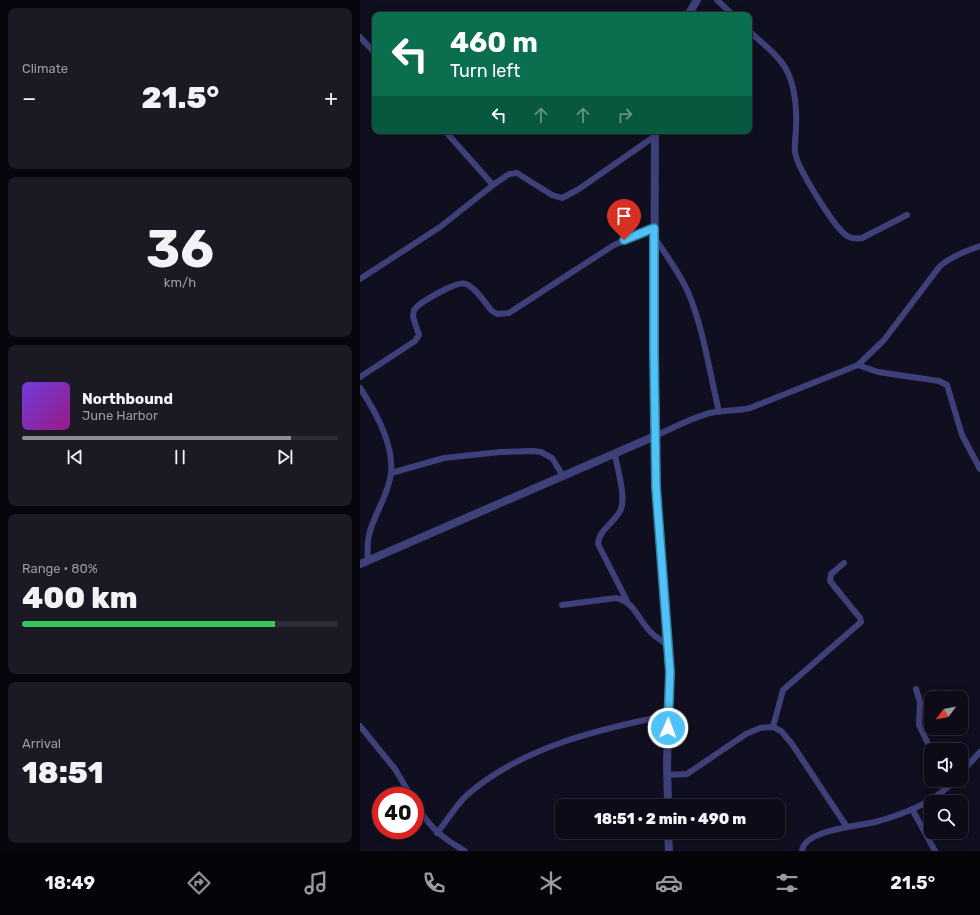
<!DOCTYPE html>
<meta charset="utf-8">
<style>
:root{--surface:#0c0b17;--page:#1a1924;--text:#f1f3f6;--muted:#9a9ba1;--line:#2c2b36;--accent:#8c9099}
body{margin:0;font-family:Rubik,sans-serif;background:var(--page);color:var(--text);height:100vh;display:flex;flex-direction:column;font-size:15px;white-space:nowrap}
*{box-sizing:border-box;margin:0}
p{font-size:13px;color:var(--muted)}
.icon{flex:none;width:22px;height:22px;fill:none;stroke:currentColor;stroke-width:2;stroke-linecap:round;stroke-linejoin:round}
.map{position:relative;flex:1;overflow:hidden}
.drawer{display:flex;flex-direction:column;gap:8px;padding:8px;background:#07060d;width:360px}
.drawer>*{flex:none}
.banner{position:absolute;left:12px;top:12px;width:380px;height:122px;border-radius:8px;box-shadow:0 2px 10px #0003,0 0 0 1px var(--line);background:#0b6e4f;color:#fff;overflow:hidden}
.needle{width:26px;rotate:238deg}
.controls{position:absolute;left:564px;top:691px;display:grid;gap:8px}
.controls a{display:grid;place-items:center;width:44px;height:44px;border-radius:8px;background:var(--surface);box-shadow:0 2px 10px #0003,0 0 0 1px var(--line);font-size:20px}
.speed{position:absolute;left:12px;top:787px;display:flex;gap:8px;font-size:20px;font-weight:700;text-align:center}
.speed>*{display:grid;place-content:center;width:52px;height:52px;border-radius:50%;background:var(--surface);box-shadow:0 2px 10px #0003,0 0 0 1px var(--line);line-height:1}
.speed .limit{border:6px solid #d22;background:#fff;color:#111}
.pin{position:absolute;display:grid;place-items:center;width:34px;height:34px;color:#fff;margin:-41px -17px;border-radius:50% 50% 50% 0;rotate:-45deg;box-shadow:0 0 4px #0007}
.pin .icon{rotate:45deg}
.me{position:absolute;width:44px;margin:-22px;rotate:2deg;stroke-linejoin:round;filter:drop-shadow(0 0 3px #0008)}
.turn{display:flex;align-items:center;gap:14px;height:84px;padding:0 12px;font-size:18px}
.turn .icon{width:52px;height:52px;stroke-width:2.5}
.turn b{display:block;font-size:28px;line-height:34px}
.lanes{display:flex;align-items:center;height:38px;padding:0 12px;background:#0003;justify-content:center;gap:20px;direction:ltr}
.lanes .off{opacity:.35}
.big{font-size:30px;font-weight:800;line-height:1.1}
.drawer .widget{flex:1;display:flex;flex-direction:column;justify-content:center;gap:6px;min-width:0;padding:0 14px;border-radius:8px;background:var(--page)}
.drawer .dial{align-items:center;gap:0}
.dial b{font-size:52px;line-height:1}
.song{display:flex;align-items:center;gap:12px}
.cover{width:48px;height:48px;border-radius:6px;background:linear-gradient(135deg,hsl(260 70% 55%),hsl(310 70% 35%))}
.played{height:4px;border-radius:2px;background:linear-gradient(90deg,var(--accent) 85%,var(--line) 85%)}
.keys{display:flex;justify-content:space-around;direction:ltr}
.heat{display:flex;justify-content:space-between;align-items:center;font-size:22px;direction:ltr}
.charge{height:6px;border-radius:3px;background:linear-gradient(90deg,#34c759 80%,var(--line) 0)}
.trip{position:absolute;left:195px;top:799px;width:230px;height:40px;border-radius:8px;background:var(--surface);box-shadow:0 2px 10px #0003,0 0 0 1px var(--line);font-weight:800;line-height:40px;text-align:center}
.menu{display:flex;height:64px;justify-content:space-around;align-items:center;background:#050409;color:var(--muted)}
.menu .icon{width:28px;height:28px}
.menu .current{color:var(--accent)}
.menu b{font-size:18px;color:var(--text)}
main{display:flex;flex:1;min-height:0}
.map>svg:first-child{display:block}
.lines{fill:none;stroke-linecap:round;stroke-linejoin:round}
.minor{stroke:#3e4079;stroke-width:6}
.tertiary{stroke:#3e4079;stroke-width:8}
.route-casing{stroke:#337fa1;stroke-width:10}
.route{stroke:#4fc3f7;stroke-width:7}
</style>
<main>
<section class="drawer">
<div class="widget"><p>Climate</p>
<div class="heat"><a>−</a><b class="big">21.5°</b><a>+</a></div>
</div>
<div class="widget dial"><b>36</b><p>km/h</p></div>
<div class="widget">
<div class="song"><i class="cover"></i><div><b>Northbound</b><p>June Harbor</p></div></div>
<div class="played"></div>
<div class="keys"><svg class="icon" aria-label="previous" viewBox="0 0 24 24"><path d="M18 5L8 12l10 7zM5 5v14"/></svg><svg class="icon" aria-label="pause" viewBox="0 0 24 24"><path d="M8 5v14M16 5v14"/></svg><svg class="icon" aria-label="next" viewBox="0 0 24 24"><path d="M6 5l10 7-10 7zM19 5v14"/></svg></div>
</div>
<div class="widget"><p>Range · 80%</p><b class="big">400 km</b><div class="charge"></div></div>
<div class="widget"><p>Arrival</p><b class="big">18:51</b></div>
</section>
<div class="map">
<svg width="620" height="851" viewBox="0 0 620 851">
<rect width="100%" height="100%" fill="#100f1f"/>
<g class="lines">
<g class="minor">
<polyline points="357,0 373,15"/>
<path d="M389 31C402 43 421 57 428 73 435 88 437 111 436 127 436 135 434 144 435 152 437 168 474 227 487 236 492 239 496 239 502 238L547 215"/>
<polyline points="0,37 15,53"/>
<polyline points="85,131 133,185 149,174 157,173 192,195 202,198 219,189 295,136"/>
<path d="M294 237C306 255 319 272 328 292 343 327 350 374 359 412"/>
<polyline points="0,279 80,227 133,185"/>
<polyline points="498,365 518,372 579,381 587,385 602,435 620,469"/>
<path d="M0 377 55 341 59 335 53 317 54 310C60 302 98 280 106 284 116 288 125 303 132 311L137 314 149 313 254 245 294 228"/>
<path d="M0 388C16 412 34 444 31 473 29 492 17 510 11 528 7 539 7 550 8 561"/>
<path d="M295 436C313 428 331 418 350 413 363 410 377 411 390 408L498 365 524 340 580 266C592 256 605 251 620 246"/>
<path d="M255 454C257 468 266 496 261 509 256 522 239 529 238 544L267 601"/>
<polyline points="31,473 84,458 140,452 173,451 181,452 192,458 203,476"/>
<path d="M202 605 256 598C274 602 277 617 288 629 293 636 301 640 308 645"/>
<polyline points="556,689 560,702 559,725 571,750"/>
<polyline points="0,726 35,769 51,796"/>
<polyline points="413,727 423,690 501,622 500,618 470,581 471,574 484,563"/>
<polyline points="601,773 620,752"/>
<polyline points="307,775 327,774 386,734 400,728 413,727 421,731 432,744 487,827"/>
<path d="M55 803C69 827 82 838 105 851"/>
<polyline points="552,809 575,851"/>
<path d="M77 833C87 821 96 805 107 795 162 747 239 729 309 715"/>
<path d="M442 851C444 830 498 826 515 822 527 819 541 814 553 809 569 802 583 793 595 780"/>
</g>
<g class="tertiary">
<polyline points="328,15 337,0"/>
<polyline points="295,131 294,354 296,487 310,672 307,764 308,806"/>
<polyline points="0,564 295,436"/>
<polyline points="308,832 309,851"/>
</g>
</g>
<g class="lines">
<defs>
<polyline id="route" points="264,240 294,228 294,354 296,487 310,672 308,728"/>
</defs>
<use href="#route" class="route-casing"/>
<use href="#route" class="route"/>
</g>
</svg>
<div class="controls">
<a><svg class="needle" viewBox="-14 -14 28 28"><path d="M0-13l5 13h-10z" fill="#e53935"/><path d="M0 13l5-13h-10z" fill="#9a9ba1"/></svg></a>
<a><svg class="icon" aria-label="sound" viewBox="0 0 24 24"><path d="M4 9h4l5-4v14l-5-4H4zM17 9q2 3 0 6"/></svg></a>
<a><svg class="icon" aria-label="search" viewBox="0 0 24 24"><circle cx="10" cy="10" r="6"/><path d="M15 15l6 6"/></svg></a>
</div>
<div class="speed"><div class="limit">40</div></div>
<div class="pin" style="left:264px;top:240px;background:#d93025"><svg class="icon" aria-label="arrive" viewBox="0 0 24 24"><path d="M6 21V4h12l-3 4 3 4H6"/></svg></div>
<svg class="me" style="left:308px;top:728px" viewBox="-20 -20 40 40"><circle r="17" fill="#4fc3f7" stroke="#fff" stroke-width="3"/><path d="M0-11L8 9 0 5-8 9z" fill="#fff"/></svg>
<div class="trip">18:51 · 2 min · 490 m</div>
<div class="banner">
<div class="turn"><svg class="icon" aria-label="left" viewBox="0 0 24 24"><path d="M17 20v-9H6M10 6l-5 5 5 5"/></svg><div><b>460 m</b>Turn left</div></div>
<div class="lanes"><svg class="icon" aria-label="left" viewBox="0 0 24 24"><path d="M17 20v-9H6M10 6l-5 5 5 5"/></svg><svg class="icon off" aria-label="ahead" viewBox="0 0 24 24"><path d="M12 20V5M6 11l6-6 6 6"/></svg><svg class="icon off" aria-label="ahead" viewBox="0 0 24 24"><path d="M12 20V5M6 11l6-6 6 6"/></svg><svg class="icon off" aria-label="right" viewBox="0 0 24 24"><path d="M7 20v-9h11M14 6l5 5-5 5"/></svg></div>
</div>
</div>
</main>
<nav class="menu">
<b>18:49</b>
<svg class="icon current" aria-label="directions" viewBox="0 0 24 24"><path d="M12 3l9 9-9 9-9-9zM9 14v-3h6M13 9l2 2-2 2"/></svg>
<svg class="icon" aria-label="music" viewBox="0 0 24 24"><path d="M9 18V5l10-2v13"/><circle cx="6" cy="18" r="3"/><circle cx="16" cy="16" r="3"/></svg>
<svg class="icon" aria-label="phone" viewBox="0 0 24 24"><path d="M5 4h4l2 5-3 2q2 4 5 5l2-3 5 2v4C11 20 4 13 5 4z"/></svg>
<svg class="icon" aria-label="climate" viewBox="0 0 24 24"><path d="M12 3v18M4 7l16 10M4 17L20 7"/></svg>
<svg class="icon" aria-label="car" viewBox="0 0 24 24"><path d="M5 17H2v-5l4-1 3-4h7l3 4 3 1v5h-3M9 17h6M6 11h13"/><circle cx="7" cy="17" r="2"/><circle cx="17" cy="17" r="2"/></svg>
<svg class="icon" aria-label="filters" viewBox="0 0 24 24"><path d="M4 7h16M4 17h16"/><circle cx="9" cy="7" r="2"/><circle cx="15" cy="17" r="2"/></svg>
<b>21.5°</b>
</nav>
